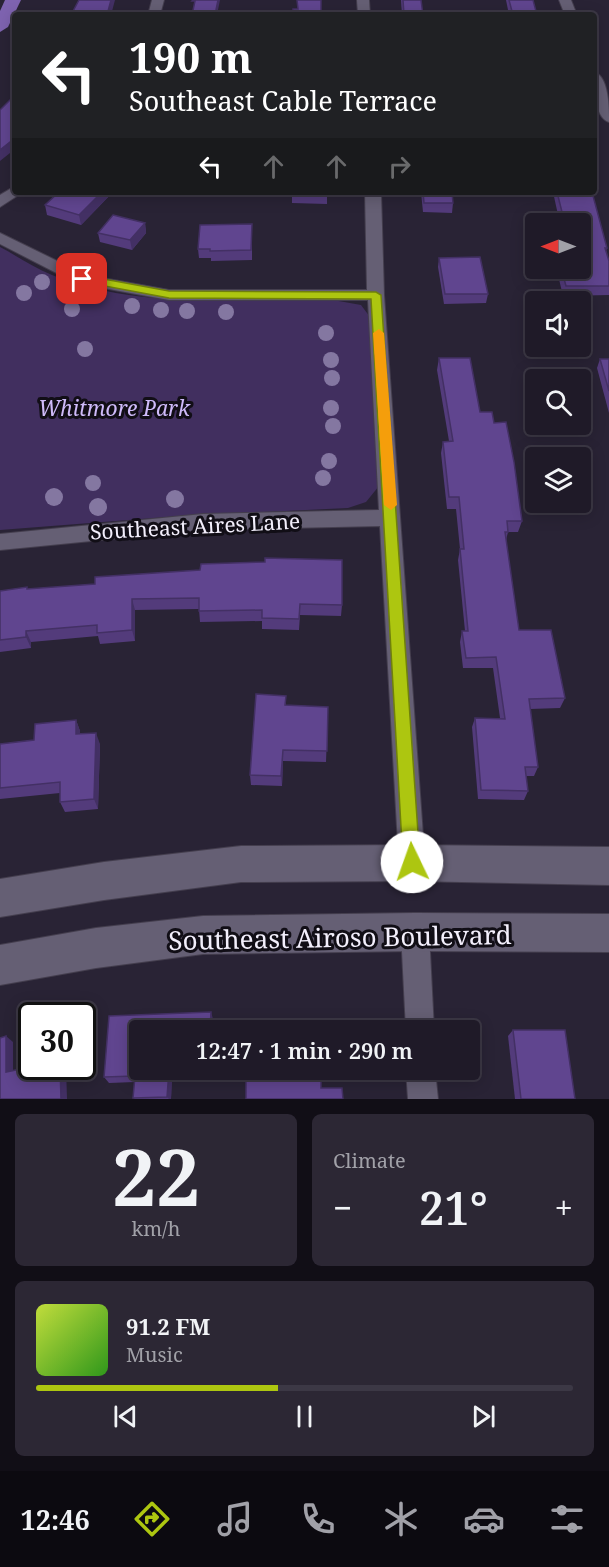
<!DOCTYPE html>
<meta charset="utf-8">
<style>
:root{--surface:#1f1a28;--page:#2c2734;--text:#f1f3f6;--muted:#a1a1a8;--line:#3c3845;--accent:#adc610}
body{margin:0;font-family:"Noto Serif",serif;background:var(--page);color:var(--text);height:100vh;display:flex;flex-direction:column;font-size:22px;white-space:nowrap}
*{box-sizing:border-box;margin:0}
p{font-size:20px;color:var(--muted)}
.icon{flex:none;width:33px;height:33px;fill:none;stroke:currentColor;stroke-width:2;stroke-linecap:round;stroke-linejoin:round}
.map{position:relative;height:1099px;overflow:hidden}
.panel{display:flex;flex-direction:column;gap:15px;padding:15px;background:#110e16;flex:1}
.panel>*{flex:none}
.top-card{position:absolute;left:12px;top:12px;width:585px;height:183px;border-radius:6px;box-shadow:0 3px 15px #0003,0 0 0 2px var(--line);background:#202124;color:#fff;overflow:hidden}
.needle{width:39px;rotate:270deg}
.fabs{position:absolute;left:525px;top:213px;display:grid;gap:12px}
.fabs a{display:grid;place-items:center;width:66px;height:66px;border-radius:6px;background:var(--surface);box-shadow:0 3px 15px #0003,0 0 0 2px var(--line);font-size:30px}
.speed{position:absolute;left:18px;top:1002px;display:flex;gap:12px;font-size:30px;font-weight:700;text-align:center}
.speed>*{display:grid;place-content:center;width:78px;height:78px;border-radius:50%;background:var(--surface);box-shadow:0 3px 15px #0003,0 0 0 2px var(--line);line-height:1}
.speed .limit{border:3px solid #111;border-radius:9px;background:#fff;color:#111}
.pin{position:absolute;display:grid;place-items:center;width:51px;height:51px;color:#fff;margin:-26px;border-radius:12px;box-shadow:0 3px 9px #0006}
.me{position:absolute;width:66px;margin:-33px;rotate:357deg;stroke-linejoin:round;filter:drop-shadow(0 0 4px #0008)}
.turn{display:flex;align-items:center;gap:21px;height:126px;padding:0 18px;font-size:27px}
.turn .icon{width:78px;height:78px;stroke-width:2.5}
.turn b{display:block;font-size:42px;line-height:51px}
.lanes{display:flex;align-items:center;height:57px;padding:0 18px;background:#0003;justify-content:center;gap:30px;direction:ltr}
.lanes .off{opacity:.35}
.big{font-size:45px;font-weight:600;line-height:1.1}
.panel .widget{flex:1;display:flex;flex-direction:column;justify-content:center;gap:9px;min-width:0;padding:0 21px;border-radius:9px;background:var(--page)}
.panel .dial{align-items:center;gap:0}
.dial b{font-size:78px;line-height:1}
.song{display:flex;align-items:center;gap:18px}
.cover{width:72px;height:72px;border-radius:9px;background:linear-gradient(135deg,hsl(70 70% 55%),hsl(110 70% 35%))}
.played{height:6px;border-radius:3px;background:linear-gradient(90deg,var(--accent) 45%,var(--line) 45%)}
.keys{display:flex;justify-content:space-around;direction:ltr}
.heat{display:flex;justify-content:space-between;align-items:center;font-size:33px;direction:ltr}
.panel .tiles{flex:1;display:grid;gap:15px;grid-template-columns:1fr 1fr}
.widget:last-child{grid-column:span 2}
.trip{position:absolute;left:129px;top:1020px;width:351px;height:60px;border-radius:6px;background:var(--surface);box-shadow:0 3px 15px #0003,0 0 0 2px var(--line);font-weight:600;line-height:60px;text-align:center}
.menu{display:flex;height:96px;justify-content:space-around;align-items:center;background:#0c0a10;color:var(--muted)}
.menu .icon{width:42px;height:42px}
.menu .current{color:var(--accent)}
.menu b{font-size:27px;color:var(--text)}
.map>svg:first-child{display:block}
.green{fill:#412f5f}
.lines{fill:none;stroke-linecap:round;stroke-linejoin:round}
.canal{fill:#7e63b0;fill-rule:evenodd}
.street-casing{stroke:#443e4e;stroke-width:2}
.secondary-casing{stroke:#443e4e;stroke-width:2}
.street{fill:#655f74;fill-rule:evenodd}
.secondary{fill:#655f74;fill-rule:evenodd}
.tree{fill:#8477a1}
.wall{fill:#533b7b}
.shaded-wall{fill:#433064}
.building{fill:#60458f;stroke:#433064;stroke-width:1.5}
.route{fill:#adc610;stroke:#70810a;stroke-width:1.5}
.slow{fill:#f59e0b}
.labels{text-anchor:middle;dominant-baseline:central;stroke-width:6;stroke-linejoin:round;paint-order:stroke}
.park-label{font-size:21px;font-style:italic;fill:#cfbbfa;stroke:#110e16}
.street-label{font-size:21px;fill:#f3effc;stroke:#110e16}
.near-street-label{font-size:26px;fill:#f3effc;stroke:#110e16}
</style>
<div class="map">
<svg width="609" height="1099" viewBox="0 0 609 1099">
<rect width="100%" height="100%" fill="#292335"/>
<path class="green" d="M0 247C17 256 34 268 52 275 138 310 242 299 333 300L361 305 370 317 379 486 366 502 348 508 180 516 0 530Z"/>
<g class="lines">
<polygon class="canal" points="5,0 21,0 8,27 0,32 0,11"/>
<defs>
<g id="street">
<polygon points="152,0 164,0 160,15 148,15"/>
<polygon points="357,0 369,0 370,15 358,15"/>
<polygon points="559,0 571,0 577,15 565,15"/>
<path d="M594 72C609 76 609 109 609 122 594 118 594 85 594 72Z"/>
<polygon points="15,186 15,192 22,192 20,194 0,207 0,195"/>
<polygon points="365,192 381,192 384,295 425,863 421,872 412,876 403,872 399,863 380,526 203,530 0,550 0,534 203,514 379,510 368,300 169,300 76,283 0,244 0,233 86,275 169,290 367,290"/>
<polygon points="415,918 425,922 429,932 434,1030 406,1030 401,932 405,922"/>
<polygon points="406,1070 435,1070 438,1099 408,1099"/>
</g>
<g id="secondary">
<polygon points="412,845 609,847 609,885 412,881 241,882 104,900 0,917 0,879 104,862 241,846"/>
<polygon points="415,913 609,914 609,952 415,951 203,954 96,968 0,985 0,945 96,928 203,916"/>
</g>
</defs>
<use href="#street" class="street-casing"/>
<use href="#secondary" class="secondary-casing"/>
<use href="#street" class="street"/>
<use href="#secondary" class="secondary"/>
</g>
<g class="tree">
<circle cx="42" cy="282" r="8"/>
<circle cx="24" cy="293" r="8"/>
<circle cx="132" cy="306" r="8"/>
<circle cx="72" cy="309" r="8"/>
<circle cx="161" cy="310" r="8"/>
<circle cx="187" cy="311" r="8"/>
<circle cx="226" cy="312" r="8"/>
<circle cx="326" cy="333" r="8"/>
<circle cx="85" cy="349" r="8"/>
<circle cx="331" cy="360" r="8"/>
<circle cx="332" cy="378" r="8"/>
<circle cx="331" cy="408" r="8"/>
<circle cx="333" cy="426" r="8"/>
<circle cx="329" cy="461" r="8"/>
<circle cx="323" cy="478" r="8"/>
<circle cx="93" cy="483" r="8"/>
<circle cx="54" cy="497" r="9"/>
<circle cx="175" cy="499" r="9"/>
<circle cx="98" cy="507" r="9"/>
</g>
<g class="wall">
<polygon points="401,0 421,0 423,15 402,15"/>
<polygon points="506,0 533,0 537,15 509,15"/>
<polygon points="59,192 113,192 81,225 47,215 45,205"/>
<polygon points="292,192 327,192 327,204 292,203"/>
<polygon points="421,192 452,192 453,203 452,213 423,212"/>
<polygon points="553,192 592,192 607,248 606,251 609,261 609,295 563,296 558,275 559,268 580,268 560,224"/>
<polygon points="145,223 146,233 132,250 100,242 98,233"/>
<polygon points="252,234 252,260 211,261 211,258 199,258 198,249"/>
<polygon points="439,258 488,294 486,303 444,304 438,267"/>
<polygon points="439,358 480,412 494,423 522,521 518,532 508,532 506,540 519,630 565,698 560,708 530,709 538,767 534,776 526,776 528,791 524,800 478,799 472,727 475,718 500,718 493,668 463,668 460,642 462,631 465,631 458,560 460,549 456,509 447,509 441,453 443,442 449,441 437,370"/>
<polygon points="600,359 609,359 609,413 597,368"/>
<polygon points="28,589 342,605 341,616 300,615 299,630 262,629 262,621 200,622 199,609 135,610 135,641 100,644 98,636 31,642 31,648 0,652 0,591"/>
<polygon points="286,696 286,705 328,707 326,762 283,761 282,786 251,785 250,775"/>
<polygon points="76,720 80,731 80,734 100,744 98,809 65,812 60,802 60,793 0,799 0,744 34,740"/>
<polygon points="213,1019 140,1070 211,1070 211,1072 172,1074 171,1099 135,1099 133,1098 135,1082 109,1083 104,1077"/>
<polygon points="513,1030 575,1099 515,1099 508,1036"/>
</g>
<g class="shaded-wall">
<polygon points="111,0 115,0 111,15 107,15"/>
<polygon points="218,0 220,0 217,15 215,15"/>
<polygon points="15,138 15,149 0,161 0,150"/>
<polygon points="102,192 113,192 81,225 79,215"/>
<polygon points="145,223 146,233 132,250 130,240"/>
<polygon points="132,599 135,610 135,641 132,630"/>
<polygon points="26,631 31,642 31,648 26,637"/>
<polygon points="76,720 80,731 80,745 76,734"/>
<polygon points="96,733 100,744 98,809 94,799"/>
<polygon points="283,750 283,761 282,786 281,776"/>
<polygon points="211,1012 213,1019 212,1030 210,1030"/>
<polygon points="6,1036 13,1042 13,1077 6,1072"/>
<polygon points="60,1066 66,1067 67,1099 61,1099"/>
<polygon points="169,1070 172,1074 171,1099 169,1099 167,1097"/>
</g>
<g class="building">
<polygon points="79,0 111,0 107,15 71,15"/>
<polygon points="193,0 218,0 215,15 192,15 195,1 192,1"/>
<polygon points="297,0 321,0 321,15 293,15 293,9 298,9"/>
<polygon points="403,0 421,0 423,15 404,15"/>
<polygon points="509,0 533,0 537,15 513,15"/>
<polygon points="15,95 15,138 0,150 0,110"/>
<polygon points="59,192 102,192 79,215 45,205"/>
<polygon points="292,192 327,192 327,194 292,193"/>
<polygon points="423,192 452,192 453,203 424,203"/>
<polygon points="557,192 592,192 607,248 605,248 609,261 609,286 566,286 561,268 580,268 580,224 560,224 558,216 563,216"/>
<polygon points="113,215 145,223 130,240 98,233"/>
<polygon points="252,224 251,250 210,251 210,249 198,249 200,225"/>
<polygon points="480,257 488,294 445,294 439,258"/>
<polygon points="439,358 470,358 480,412 492,412 494,423 506,422 514,462 522,521 507,521 508,532 505,532 519,630 551,630 565,698 529,699 538,767 525,767 528,791 481,790 475,718 505,719 496,657 466,658 462,631 468,631 460,549 464,549 459,497 449,497 443,442 453,441"/>
<polygon points="600,359 609,359 609,391"/>
<polygon points="265,558 342,560 342,605 300,604 299,619 262,618 262,610 199,611 199,598 132,599 132,630 97,633 97,625 26,631 26,637 0,640 0,591 27,587 27,589 95,584 95,577 200,570 201,564 265,562"/>
<polygon points="256,694 286,696 285,705 328,707 327,751 283,750 281,776 250,775"/>
<polygon points="76,720 76,734 96,733 94,799 60,802 60,782 0,788 0,744 34,740 35,724"/>
<polygon points="211,1012 210,1030 140,1030 140,1070 169,1070 167,1097 133,1098 135,1076 104,1077 109,1016"/>
<polygon points="513,1030 565,1030 575,1099 521,1099"/>
<polygon points="6,1036 6,1072 35,1066 60,1066 61,1099 0,1099 0,1038"/>
<polygon points="263,1070 321,1070 321,1088 342,1088 343,1099 246,1099 246,1074 263,1074"/>
</g>
<polygon class="route" points="82,275 169,291 376,292 381,295 420,862 418,868 412,871 406,868 403,862 371,299 169,298 78,281 78,276"/>
<polygon class="slow" points="379,329 384,333 397,505 391,510 384,505 373,333"/>
<g class="labels">
<g class="park-label">
<text x="114" y="408">Whitmore Park</text>
</g>
<g class="street-label">
<text transform="translate(195 526) rotate(-3)">Southeast Aires Lane</text>
</g>
<g class="near-street-label">
<text transform="translate(340 937) rotate(-1)">Southeast Airoso Boulevard</text>
</g>
</g>
</svg>
<div class="fabs">
<a><svg class="needle" viewBox="-14 -14 28 28"><path d="M0-13l5 13h-10z" fill="#e53935"/><path d="M0 13l5-13h-10z" fill="#a1a1a8"/></svg></a>
<a><svg class="icon" aria-label="sound" viewBox="0 0 24 24"><path d="M4 9h4l5-4v14l-5-4H4zM17 9q2 3 0 6"/></svg></a>
<a><svg class="icon" aria-label="search" viewBox="0 0 24 24"><circle cx="10" cy="10" r="6"/><path d="M15 15l6 6"/></svg></a>
<a><svg class="icon" aria-label="layers" viewBox="0 0 24 24"><path d="M12 4l9 5-9 5-9-5zM3 14l9 5 9-5"/></svg></a>
</div>
<div class="speed"><div class="limit">30</div></div>
<div class="pin" style="left:82px;top:279px;background:#d93025"><svg class="icon" aria-label="arrive" viewBox="0 0 24 24"><path d="M6 21V4h12l-3 4 3 4H6"/></svg></div>
<svg class="me" style="left:412px;top:862px" viewBox="-20 -20 40 40"><circle r="19" fill="#fff"/><path d="M0-13L10 11 0 6-10 11z" fill="#adc610"/></svg>
<div class="trip">12:47 · 1 min · 290 m</div>
<div class="top-card">
<div class="turn"><svg class="icon" aria-label="left" viewBox="0 0 24 24"><path d="M17 20v-9H6M10 6l-5 5 5 5"/></svg><div><b>190 m</b>Southeast Cable Terrace</div></div>
<div class="lanes"><svg class="icon" aria-label="left" viewBox="0 0 24 24"><path d="M17 20v-9H6M10 6l-5 5 5 5"/></svg><svg class="icon off" aria-label="ahead" viewBox="0 0 24 24"><path d="M12 20V5M6 11l6-6 6 6"/></svg><svg class="icon off" aria-label="ahead" viewBox="0 0 24 24"><path d="M12 20V5M6 11l6-6 6 6"/></svg><svg class="icon off" aria-label="right" viewBox="0 0 24 24"><path d="M7 20v-9h11M14 6l5 5-5 5"/></svg></div>
</div>
</div>
<section class="panel">
<div class="tiles">
<div class="widget dial"><b>22</b><p>km/h</p></div>
<div class="widget"><p>Climate</p>
<div class="heat"><a>−</a><b class="big">21°</b><a>+</a></div>
</div>
<div class="widget">
<div class="song"><i class="cover"></i><div><b>91.2 FM</b><p>Music</p></div></div>
<div class="played"></div>
<div class="keys"><svg class="icon" aria-label="previous" viewBox="0 0 24 24"><path d="M18 5L8 12l10 7zM5 5v14"/></svg><svg class="icon" aria-label="pause" viewBox="0 0 24 24"><path d="M8 5v14M16 5v14"/></svg><svg class="icon" aria-label="next" viewBox="0 0 24 24"><path d="M6 5l10 7-10 7zM19 5v14"/></svg></div>
</div>
</div>
</section>
<nav class="menu">
<b>12:46</b>
<svg class="icon current" aria-label="directions" viewBox="0 0 24 24"><path d="M12 3l9 9-9 9-9-9zM9 14v-3h6M13 9l2 2-2 2"/></svg>
<svg class="icon" aria-label="music" viewBox="0 0 24 24"><path d="M9 18V5l10-2v13"/><circle cx="6" cy="18" r="3"/><circle cx="16" cy="16" r="3"/></svg>
<svg class="icon" aria-label="phone" viewBox="0 0 24 24"><path d="M5 4h4l2 5-3 2q2 4 5 5l2-3 5 2v4C11 20 4 13 5 4z"/></svg>
<svg class="icon" aria-label="climate" viewBox="0 0 24 24"><path d="M12 3v18M4 7l16 10M4 17L20 7"/></svg>
<svg class="icon" aria-label="car" viewBox="0 0 24 24"><path d="M5 17H2v-5l4-1 3-4h7l3 4 3 1v5h-3M9 17h6M6 11h13"/><circle cx="7" cy="17" r="2"/><circle cx="17" cy="17" r="2"/></svg>
<svg class="icon" aria-label="filters" viewBox="0 0 24 24"><path d="M4 7h16M4 17h16"/><circle cx="9" cy="7" r="2"/><circle cx="15" cy="17" r="2"/></svg>
</nav>
